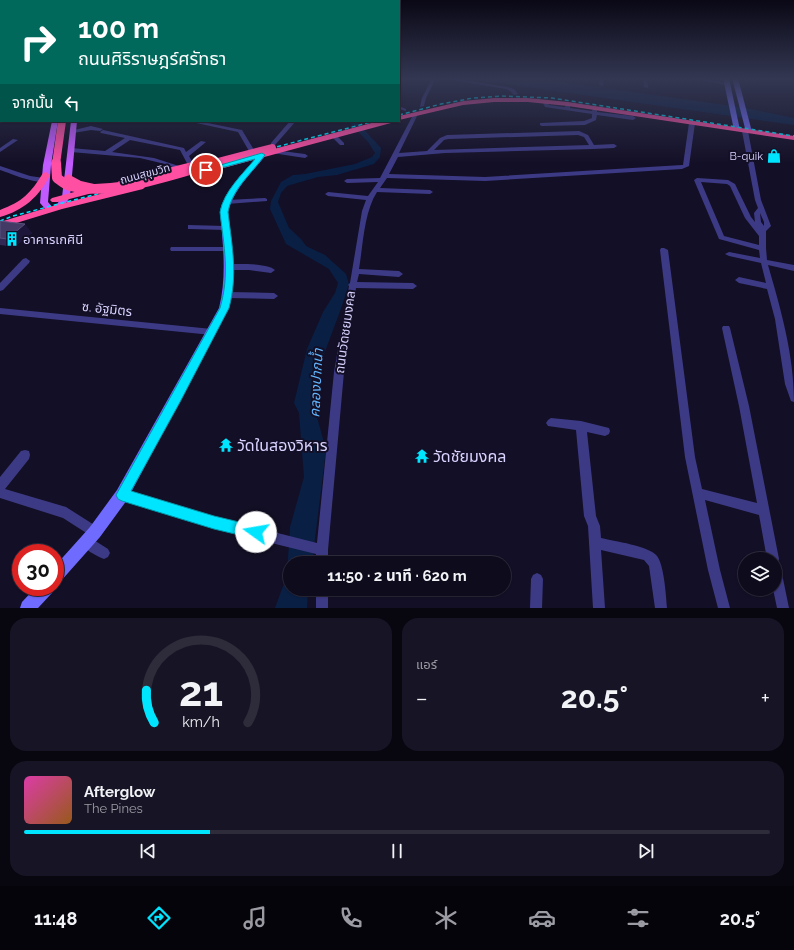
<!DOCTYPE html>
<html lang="th">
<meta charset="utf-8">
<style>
:root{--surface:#0e0b1c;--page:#171425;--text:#f1f3f6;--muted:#9b9ba3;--line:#2e2b3b;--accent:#00e5ff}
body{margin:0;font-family:Raleway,"Noto Sans Thai",sans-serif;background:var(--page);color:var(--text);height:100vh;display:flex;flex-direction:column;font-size:15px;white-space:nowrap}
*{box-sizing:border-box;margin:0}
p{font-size:13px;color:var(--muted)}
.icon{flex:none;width:22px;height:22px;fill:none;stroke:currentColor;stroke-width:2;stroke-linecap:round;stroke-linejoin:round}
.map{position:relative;height:608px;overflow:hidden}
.side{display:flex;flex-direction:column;gap:10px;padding:10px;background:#08060f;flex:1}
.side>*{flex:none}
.top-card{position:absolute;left:0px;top:0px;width:400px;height:122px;box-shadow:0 1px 3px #0004,0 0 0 1px var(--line);background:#00695c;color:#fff;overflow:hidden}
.controls{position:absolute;left:738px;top:552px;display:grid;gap:8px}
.controls a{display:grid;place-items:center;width:44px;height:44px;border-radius:50%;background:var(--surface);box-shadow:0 1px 3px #0004,0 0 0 1px var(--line);font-size:20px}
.speed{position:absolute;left:12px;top:544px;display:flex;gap:8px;font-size:20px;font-weight:700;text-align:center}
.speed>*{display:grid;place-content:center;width:52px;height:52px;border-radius:50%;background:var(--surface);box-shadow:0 1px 3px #0004,0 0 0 1px var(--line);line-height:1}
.speed .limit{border:6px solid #d22;background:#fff;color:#111}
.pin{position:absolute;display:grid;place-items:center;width:34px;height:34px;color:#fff;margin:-17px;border:2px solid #fff;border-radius:50%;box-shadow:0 1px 4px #0007}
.me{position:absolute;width:44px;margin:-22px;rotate:283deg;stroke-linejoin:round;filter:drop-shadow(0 0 3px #0008)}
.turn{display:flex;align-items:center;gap:14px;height:84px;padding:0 12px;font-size:18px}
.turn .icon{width:52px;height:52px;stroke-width:2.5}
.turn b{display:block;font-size:28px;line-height:34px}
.then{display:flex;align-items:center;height:38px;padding:0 12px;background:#0003;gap:8px;font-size:15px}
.big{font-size:30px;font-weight:700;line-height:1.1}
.side .widget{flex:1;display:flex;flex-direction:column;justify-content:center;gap:6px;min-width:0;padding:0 14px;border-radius:16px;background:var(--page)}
.side .dial{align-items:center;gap:0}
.dial svg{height:104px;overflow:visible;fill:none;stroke:var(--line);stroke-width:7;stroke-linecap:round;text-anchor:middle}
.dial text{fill:var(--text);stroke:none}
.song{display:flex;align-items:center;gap:12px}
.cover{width:48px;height:48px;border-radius:6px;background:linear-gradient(135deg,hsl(320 70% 55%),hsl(30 70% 35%))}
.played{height:4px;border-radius:2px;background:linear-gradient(90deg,var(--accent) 25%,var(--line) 25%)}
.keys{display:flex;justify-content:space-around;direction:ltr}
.heat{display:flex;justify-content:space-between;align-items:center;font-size:22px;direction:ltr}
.side .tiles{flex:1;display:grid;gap:10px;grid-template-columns:1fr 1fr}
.widget:last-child{grid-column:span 2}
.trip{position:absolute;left:283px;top:556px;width:228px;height:40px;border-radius:20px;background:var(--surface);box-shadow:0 1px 3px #0004,0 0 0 1px var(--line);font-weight:700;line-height:40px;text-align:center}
.tab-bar{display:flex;height:64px;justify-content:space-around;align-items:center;background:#06040b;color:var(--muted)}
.tab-bar .icon{width:28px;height:28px}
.tab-bar .on{color:var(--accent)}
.tab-bar b{font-size:18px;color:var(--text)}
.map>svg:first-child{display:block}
.water{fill:#0a1f44}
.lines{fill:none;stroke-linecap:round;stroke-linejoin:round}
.street{fill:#3d3a85;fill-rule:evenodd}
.secondary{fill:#6f6bff;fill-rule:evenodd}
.primary{fill:#c25bff;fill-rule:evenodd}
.highway{fill:#ff4fa3;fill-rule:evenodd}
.rail{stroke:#00e5ff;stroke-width:1.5;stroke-dasharray:4 3;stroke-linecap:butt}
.highway-bridge-far1{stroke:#ff4fa3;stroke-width:8}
.highway-bridge{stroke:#ff4fa3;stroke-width:10}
.wall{fill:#312854}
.shaded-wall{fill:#1d163a}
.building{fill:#433a66;stroke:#5a527e}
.route{fill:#00e5ff;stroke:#0095a6}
.labels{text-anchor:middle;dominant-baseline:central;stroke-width:4;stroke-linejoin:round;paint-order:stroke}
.far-poi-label{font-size:11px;fill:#d9d4ff;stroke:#130f26;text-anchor:end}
.far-street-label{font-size:11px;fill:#d9d4ff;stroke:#130f26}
.poi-label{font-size:13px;fill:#d9d4ff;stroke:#130f26;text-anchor:start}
.street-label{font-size:13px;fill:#d9d4ff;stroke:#130f26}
.water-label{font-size:14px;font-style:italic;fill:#62b6ff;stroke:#130f26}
.near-poi-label{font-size:16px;fill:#d9d4ff;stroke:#130f26;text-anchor:start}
</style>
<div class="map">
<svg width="794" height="608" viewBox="0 0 794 608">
<rect width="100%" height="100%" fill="#130f26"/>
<g class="water">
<polygon points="465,78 533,78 746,108 794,118 794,125"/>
<polygon points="348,121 356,121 381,148 380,157 374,164 337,175 318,177 287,186 281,193 278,202 289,228 301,239 306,246 325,255 346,274 349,284 342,306 320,365 317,417 326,450 312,563 290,563 290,589 308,589 307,608 275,608 287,575 290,527 304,477 299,413 294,403 307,349 323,312 335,293 338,283 329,269 286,244 270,209 271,201 281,182 293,175 305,174 355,164 372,157 375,153 368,142"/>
</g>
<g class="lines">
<g class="street">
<polygon points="414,78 418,78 418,80 414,81"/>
<polygon points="432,78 436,78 426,98 424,106 420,107 422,98"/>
<polygon points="440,78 453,78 507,87 514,89 518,94 514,95 510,91 506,89"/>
<polygon points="584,78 588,78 588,80 584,81"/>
<polygon points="600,78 604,78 603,86 599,85"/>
<polygon points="643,78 647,78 648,88 644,87"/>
<polygon points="688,78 701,78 729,84 727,85"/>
<rect x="0" y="88" width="1" height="3"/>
<polygon points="542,100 546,100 549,105 565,107 566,104 568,103 570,104 570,108 592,111 593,108 595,108 597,109 597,112 633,116 636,118 633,120 597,115 596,120 585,125 542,126 540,125 540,123 584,121 592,118 592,114 545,107 542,101"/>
<polygon points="399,106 406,109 406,111 399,109"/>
<path d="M414 113 418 114 399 153 427 151 440 138 447 135 579 131 588 135 594 145 614 144 617 146 614 148 593 149 445 153 398 157 389 174 485 177 682 165H683L689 123 692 121 695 123 689 166 682 169 485 181 387 178 380 188 430 190 433 192 430 194 377 192C364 212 363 245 359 269L399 271 403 274 399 277 359 274 357 282 413 283 417 286 413 289 356 288 344 372 328 550V563H316V554L214 529 118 499 116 495 118 491 122 489 214 517 317 543 334 372 349 286 348 285 350 283 362 211 366 200 328 196 325 194 328 192 368 196 378 182 347 183 344 181 347 179 380 178ZM578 135 584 137 589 145 434 150 444 140 448 139Z"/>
<rect x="0" y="115" width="1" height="4"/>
<polygon points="187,121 198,121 242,130 254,150 249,151 238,132"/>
<polygon points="290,121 296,121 275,145 271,145 271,143"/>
<polygon points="91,126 103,129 100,131 91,130 73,133 70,131"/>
<path d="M745 129 748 131 761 200 771 226 766 231V248L767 260 794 265V271L768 265C781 310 794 355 794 402L791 401 785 384 775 319 767 289 739 283 735 280 739 277 766 283 761 263 729 256 725 254 729 252 760 258 759 250 719 239 694 180 697 178 728 180 735 184 751 217 755 222 754 213 758 208 755 200 742 131ZM701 182 727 184 730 186 745 218 759 236V245L724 236ZM760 213 764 222V226L761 222Z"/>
<polygon points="103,130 184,148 186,152 201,141 206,142 189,156 194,165 191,167 188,165 180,150 130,140 112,152 154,158 182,167 182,169 180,170 165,164 140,158 71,152 68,150 71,148 105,151 125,138 101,133 100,132"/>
<polygon points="332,135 336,135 344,143 344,145 340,145 332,137"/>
<polygon points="13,139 18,140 0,152 0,148"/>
<polygon points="274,150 305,154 308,156 305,158 272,153 271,152"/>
<path d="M0 166 30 176 44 178 47 180C38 186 10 173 0 170Z"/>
<polygon points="265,198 267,199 267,201 227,204 224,202 227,200"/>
<polygon points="188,225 225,226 228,228 225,230 190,229 188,229"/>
<polygon points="171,247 228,247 232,249 228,251 171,251 170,249"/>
<polygon points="661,248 664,248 668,250 695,457 702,489 757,503 739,406 722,328 723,326 729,326 730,328 749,406 779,559 777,564 779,565 781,569 789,608 777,608 773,589 775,589 775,559 767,559 759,515 705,500 720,570 730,608 718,608 708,570 685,457 660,250"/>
<polygon points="26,258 30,261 29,263 3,290 0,291 0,283 23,259"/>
<path d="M230 264C240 264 268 263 275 270L271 273 249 270H230L226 267Z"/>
<polygon points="228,292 274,293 278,296 274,299 228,298 224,295"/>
<polygon points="0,308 212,329 215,330 216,332 215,334 212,335 0,314"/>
<path d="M551 418 581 421 609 428 610 431 609 434 605 436 587 432 596 516 600 526 601 538C613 541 650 546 657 556 664 565 666 595 667 608H655L649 566 644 560 601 550 605 608H593L588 526 584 516 576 430 548 426 546 423 548 420Z"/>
<polygon points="25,450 29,451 30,455 29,459 5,489 66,507 99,528 101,532 99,536 95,538 91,536 63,518 0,498 0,477 21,451"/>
<path d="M86 535 108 549 110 553 108 557 104 559C96 556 83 549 80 541L82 537Z"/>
<polygon points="537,573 541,575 543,579 542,608 530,608 531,579 533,575"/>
<rect x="316" y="589" width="12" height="19"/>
</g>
<g class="secondary">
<polygon points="723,78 729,78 740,130 739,131 734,130"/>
<polygon points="732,78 738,78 752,132 751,133 746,132"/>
<path d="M262 153 266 155C251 174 234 188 228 212 232 245 237 276 229 308L127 500 100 537 60 582 55 585V566L90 527 117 490 219 308C227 276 223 245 220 212 226 188 244 172 260 154Z"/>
<polygon points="36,587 54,587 52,593 38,608 20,608 22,602"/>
</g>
<g class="primary">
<polygon points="52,121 58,121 51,165 48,202 54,209 50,211 47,211 40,203 43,165"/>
<polygon points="71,121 77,121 70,197 62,209 59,209 55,207 62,197"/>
</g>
<g class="highway">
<polygon points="494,98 528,98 568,102 794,136 794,140 568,106 528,102 494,102 463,105 399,120 399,116 463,101"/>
<polygon points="379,121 392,121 391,123 205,173 199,173 198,171 199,169"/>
<polygon points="196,161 200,164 199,166 123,185 118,182 120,180"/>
<path d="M46 172 50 175C40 196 23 211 0 217V210C23 201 30 194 43 173Z"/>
<path d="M68 174 81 181 94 184 95 187H100L102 189 100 191 58 202H52L50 200 52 198 89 188C79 186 70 184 64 177Z"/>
<polygon points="140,184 145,187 143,189 62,209 0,228 0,222 56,205"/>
</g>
<g class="rail">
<polyline points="399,115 441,104 473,98 501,96 552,98 794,136"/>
<polyline points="0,221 13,216 375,121"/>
</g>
<g class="highway-bridge-far1">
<polyline points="56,164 62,121"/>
<polyline points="210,164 272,148"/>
</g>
<path class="highway-bridge" d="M56 163 57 178C61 181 65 185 70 186 112 197 173 174 214 163"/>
</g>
<polygon class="wall" points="0,221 32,233 14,247 0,245"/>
<polygon class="shaded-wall" points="25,224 32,233 14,247 7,239"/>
<g class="building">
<rect x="0" y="97" width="1" height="11"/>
<polygon points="0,221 25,224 7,239 0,238"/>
</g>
<linearGradient id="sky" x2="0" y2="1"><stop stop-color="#0a0815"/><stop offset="0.48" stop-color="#333752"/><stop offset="1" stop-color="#333752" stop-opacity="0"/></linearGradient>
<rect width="794" height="164" fill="url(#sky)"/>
<path class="route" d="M262 153 265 155C252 173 232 189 228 212 232 247 238 274 229 308L180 402 131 491 214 516 256 526 260 528 262 532 260 537 256 539 214 529 122 501 118 499 116 495 220 308C230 274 224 247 220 212 224 191 242 175 255 159L206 172 203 170Z"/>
<defs>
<symbol id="shop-bare" viewBox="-9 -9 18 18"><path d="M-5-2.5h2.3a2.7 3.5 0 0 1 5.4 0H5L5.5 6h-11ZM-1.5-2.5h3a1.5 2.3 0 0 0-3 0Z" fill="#00e5ff" stroke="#130f26" stroke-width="2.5" paint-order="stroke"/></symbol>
<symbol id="building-bare" viewBox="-9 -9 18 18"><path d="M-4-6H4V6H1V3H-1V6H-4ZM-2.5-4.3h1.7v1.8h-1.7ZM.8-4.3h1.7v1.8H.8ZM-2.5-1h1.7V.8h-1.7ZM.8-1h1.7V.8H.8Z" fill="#00e5ff" stroke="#130f26" stroke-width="2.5" paint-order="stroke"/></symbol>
<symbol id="temple-bare" viewBox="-9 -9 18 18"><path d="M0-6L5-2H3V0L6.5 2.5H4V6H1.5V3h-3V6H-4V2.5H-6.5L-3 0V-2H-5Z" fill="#00e5ff" stroke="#130f26" stroke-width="2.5" paint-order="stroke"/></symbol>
</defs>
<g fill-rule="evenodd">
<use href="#shop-bare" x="764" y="146" width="20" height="20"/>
<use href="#building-bare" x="2" y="229" width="20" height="20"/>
<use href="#temple-bare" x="216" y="435" width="20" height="20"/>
<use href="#temple-bare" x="412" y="446" width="20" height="20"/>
</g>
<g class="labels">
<g class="far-poi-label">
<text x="763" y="156">B-quik</text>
</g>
<g class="far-street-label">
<text transform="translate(145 174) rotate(-15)">ถนนสุขุมวิท</text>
</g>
<g class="poi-label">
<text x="23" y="239">อาคารเกศินี</text>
</g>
<g class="street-label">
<text transform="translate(107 309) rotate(6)">ซ. อัฐมิตร</text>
<text transform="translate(345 332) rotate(-82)">ถนนวัดชยมงคล</text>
</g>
<g class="water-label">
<text transform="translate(316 383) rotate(-87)">คลองปากน้ำ</text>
</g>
<g class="near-poi-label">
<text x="237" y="445">วัดในสองวิหาร</text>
<text x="433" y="456">วัดชัยมงคล</text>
</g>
</g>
</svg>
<div class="controls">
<a><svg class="icon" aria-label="layers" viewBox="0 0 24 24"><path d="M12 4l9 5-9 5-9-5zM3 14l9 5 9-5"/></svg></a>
</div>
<div class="speed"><div class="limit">30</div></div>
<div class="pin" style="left:206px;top:170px;background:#d93025"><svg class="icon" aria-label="arrive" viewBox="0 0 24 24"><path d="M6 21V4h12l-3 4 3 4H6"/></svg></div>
<svg class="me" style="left:256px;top:532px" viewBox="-20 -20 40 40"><circle r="19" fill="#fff"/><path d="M0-13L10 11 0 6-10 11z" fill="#00e5ff"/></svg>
<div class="trip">11:50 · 2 นาที · 620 m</div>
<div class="top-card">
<div class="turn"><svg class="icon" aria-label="right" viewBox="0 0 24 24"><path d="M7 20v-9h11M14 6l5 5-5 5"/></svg><div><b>100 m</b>ถนนศิริราษฎร์ศรัทธา</div></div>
<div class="then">จากนั้น<svg class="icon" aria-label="left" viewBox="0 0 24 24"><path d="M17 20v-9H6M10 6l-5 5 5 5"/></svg></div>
</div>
</div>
<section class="side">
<div class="tiles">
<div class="widget dial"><svg viewBox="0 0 100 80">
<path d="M14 69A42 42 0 1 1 86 69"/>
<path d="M14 69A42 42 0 0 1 8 44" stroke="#00e5ff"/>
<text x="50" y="56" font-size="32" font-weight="700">21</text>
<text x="50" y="72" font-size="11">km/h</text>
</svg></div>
<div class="widget"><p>แอร์</p>
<div class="heat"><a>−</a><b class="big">20.5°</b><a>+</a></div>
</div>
<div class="widget">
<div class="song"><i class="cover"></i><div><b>Afterglow</b><p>The Pines</p></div></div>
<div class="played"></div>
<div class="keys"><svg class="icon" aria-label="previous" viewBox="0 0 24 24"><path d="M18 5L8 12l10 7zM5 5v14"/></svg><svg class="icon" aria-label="pause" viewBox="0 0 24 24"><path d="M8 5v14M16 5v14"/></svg><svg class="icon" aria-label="next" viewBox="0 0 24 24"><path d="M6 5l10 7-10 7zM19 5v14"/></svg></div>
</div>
</div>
</section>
<nav class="tab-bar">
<b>11:48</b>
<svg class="icon on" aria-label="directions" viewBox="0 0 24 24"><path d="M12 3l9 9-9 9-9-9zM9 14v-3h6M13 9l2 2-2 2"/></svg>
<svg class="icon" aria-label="music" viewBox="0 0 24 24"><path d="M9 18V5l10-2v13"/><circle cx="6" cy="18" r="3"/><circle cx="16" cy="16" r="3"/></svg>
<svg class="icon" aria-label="phone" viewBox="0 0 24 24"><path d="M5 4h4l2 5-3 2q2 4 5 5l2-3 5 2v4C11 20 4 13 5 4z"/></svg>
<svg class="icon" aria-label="climate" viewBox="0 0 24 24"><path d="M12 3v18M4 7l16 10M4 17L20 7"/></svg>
<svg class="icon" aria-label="car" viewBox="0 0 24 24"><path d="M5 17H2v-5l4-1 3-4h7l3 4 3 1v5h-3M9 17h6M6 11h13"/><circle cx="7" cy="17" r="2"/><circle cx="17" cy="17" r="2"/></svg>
<svg class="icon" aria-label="filters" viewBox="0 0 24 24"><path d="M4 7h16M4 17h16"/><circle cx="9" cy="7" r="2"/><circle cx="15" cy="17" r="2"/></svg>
<b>20.5°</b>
</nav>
